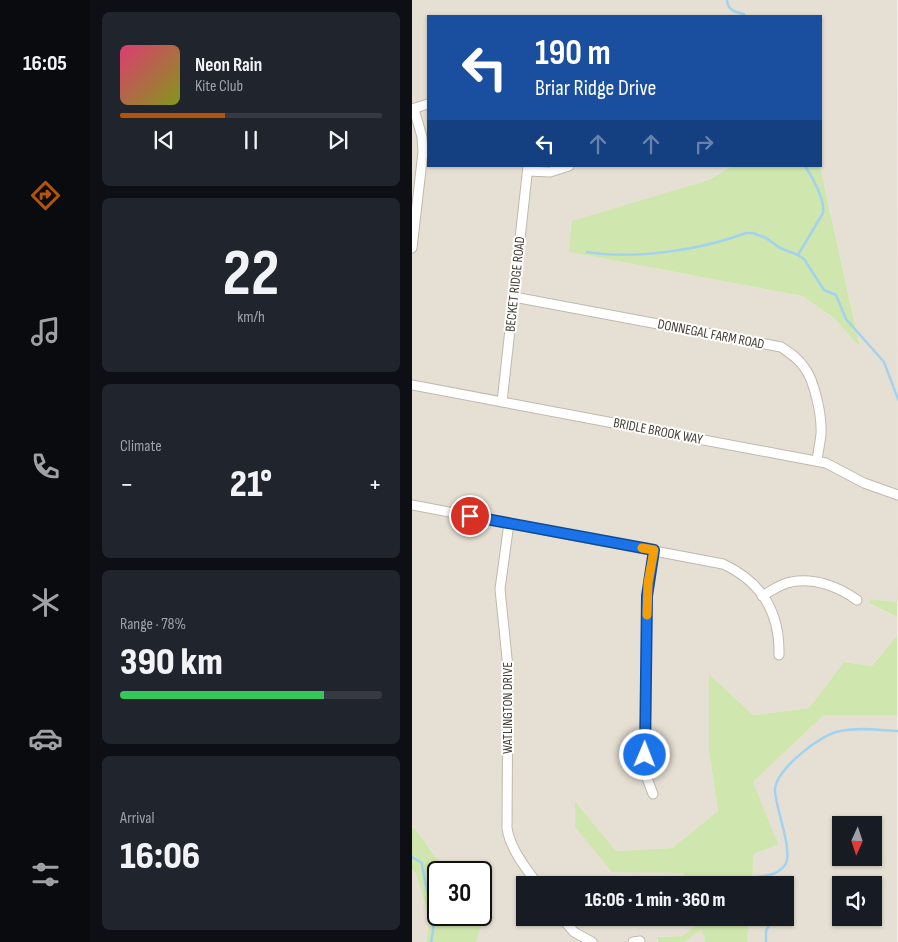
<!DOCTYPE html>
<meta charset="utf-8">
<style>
:root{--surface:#171b24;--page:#20242c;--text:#f1f3f6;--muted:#9ea1a6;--line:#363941;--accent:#b45309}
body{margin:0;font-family:"Sofia Sans Condensed",sans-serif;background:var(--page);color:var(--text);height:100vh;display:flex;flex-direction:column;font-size:19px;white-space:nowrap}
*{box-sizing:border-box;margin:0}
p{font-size:16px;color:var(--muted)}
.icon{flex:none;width:28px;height:28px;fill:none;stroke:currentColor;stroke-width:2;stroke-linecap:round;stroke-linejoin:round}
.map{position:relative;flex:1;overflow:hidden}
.panel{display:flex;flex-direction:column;gap:12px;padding:12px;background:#0d0f14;width:322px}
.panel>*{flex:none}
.top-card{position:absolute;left:15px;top:15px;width:395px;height:152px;border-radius:0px;box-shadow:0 1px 4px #0004;background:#1a4fa0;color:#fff;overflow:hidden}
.needle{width:32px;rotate:183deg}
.tools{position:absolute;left:420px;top:816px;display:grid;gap:10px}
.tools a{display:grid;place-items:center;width:50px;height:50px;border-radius:0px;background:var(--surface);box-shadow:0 1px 4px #0004;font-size:25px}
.speed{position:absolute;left:15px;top:861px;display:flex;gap:10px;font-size:25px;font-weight:700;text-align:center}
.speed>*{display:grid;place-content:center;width:65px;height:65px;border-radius:50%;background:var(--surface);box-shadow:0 1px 4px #0004;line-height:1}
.speed .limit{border:2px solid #111;border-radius:8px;background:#fff;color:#111}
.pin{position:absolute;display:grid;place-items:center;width:42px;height:42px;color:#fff;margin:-21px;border:2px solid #fff;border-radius:50%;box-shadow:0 1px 5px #0007}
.me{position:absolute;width:55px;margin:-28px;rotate:1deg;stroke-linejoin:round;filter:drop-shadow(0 0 4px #0008)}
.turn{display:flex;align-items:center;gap:18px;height:105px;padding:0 25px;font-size:22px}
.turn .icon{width:65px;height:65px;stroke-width:2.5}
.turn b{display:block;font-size:35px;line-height:42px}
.lanes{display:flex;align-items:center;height:48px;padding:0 25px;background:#0003;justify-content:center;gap:25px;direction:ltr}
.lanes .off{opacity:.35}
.big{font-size:38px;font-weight:800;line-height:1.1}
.panel .widget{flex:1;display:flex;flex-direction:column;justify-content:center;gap:8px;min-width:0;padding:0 18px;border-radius:8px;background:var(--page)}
.panel .dial{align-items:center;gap:0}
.dial b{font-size:65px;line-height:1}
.song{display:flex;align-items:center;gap:15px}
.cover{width:60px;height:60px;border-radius:8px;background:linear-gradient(135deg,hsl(340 70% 55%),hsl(70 70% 35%))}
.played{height:5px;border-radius:2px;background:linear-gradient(90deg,var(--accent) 40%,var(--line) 40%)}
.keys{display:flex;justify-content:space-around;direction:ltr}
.heat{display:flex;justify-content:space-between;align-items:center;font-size:28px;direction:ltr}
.charge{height:8px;border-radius:4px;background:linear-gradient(90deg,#34c759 78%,var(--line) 0)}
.trip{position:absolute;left:104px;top:876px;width:278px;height:50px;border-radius:0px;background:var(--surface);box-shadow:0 1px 4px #0004;font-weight:800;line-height:50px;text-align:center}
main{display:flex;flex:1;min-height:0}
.tab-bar{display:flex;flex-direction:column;width:90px;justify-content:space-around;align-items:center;background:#090b0e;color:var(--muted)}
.tab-bar .icon{width:35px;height:35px}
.tab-bar .current{color:var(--accent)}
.tab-bar b{font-size:22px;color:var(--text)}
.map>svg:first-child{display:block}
.residential{fill:#e6e0d4;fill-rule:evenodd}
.green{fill:#cfe6af}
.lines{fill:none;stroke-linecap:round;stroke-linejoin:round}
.stream{stroke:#a3d2ef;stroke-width:2.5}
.minor-casing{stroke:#c1b8ac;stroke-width:11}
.minor{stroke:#fff;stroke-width:9}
.route-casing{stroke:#114b97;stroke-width:12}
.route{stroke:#1a73e8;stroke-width:9}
.slow{stroke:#f59e0b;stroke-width:9}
.labels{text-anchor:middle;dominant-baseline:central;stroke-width:4;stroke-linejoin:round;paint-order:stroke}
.street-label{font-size:14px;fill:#453e35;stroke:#fff}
</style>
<main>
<nav class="tab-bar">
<b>16:05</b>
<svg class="icon current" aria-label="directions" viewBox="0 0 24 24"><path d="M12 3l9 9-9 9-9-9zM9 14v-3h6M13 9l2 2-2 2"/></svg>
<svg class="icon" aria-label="music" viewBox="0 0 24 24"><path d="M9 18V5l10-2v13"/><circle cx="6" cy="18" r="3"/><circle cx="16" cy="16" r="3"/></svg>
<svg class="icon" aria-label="phone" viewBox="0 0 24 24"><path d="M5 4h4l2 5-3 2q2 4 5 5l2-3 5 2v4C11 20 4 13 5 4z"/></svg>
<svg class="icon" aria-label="climate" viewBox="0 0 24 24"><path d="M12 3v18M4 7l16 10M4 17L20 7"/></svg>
<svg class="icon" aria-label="car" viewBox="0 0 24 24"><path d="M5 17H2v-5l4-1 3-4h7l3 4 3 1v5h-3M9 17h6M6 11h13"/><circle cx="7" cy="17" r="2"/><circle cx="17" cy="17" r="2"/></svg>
<svg class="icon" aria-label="filters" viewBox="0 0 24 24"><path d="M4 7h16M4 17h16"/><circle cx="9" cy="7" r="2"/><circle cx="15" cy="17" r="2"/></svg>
</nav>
<section class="panel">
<div class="widget">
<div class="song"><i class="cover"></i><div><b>Neon Rain</b><p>Kite Club</p></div></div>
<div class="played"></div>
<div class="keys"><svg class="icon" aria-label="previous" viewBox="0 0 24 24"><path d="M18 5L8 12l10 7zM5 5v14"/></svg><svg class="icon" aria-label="pause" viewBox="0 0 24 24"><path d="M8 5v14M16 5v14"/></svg><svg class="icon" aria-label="next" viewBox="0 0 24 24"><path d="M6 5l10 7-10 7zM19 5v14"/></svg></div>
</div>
<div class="widget dial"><b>22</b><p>km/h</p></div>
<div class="widget"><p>Climate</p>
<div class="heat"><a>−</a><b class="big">21°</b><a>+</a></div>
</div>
<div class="widget"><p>Range · 78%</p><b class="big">390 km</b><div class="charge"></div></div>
<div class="widget"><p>Arrival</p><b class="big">16:06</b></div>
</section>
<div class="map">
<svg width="486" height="942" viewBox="0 0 486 942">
<rect width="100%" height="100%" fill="#f3eee6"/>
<g class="residential">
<path d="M0 0H485L486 602 458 599 457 603 485 617V635L460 666 432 662 397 708 341 715 298 675 297 752 306 811 260 848 204 851 163 801 200 871 271 873 275 885H112V918H286L287 923 270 936 245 937V942H64L70 923 65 915H69V872H34L2 827 0 829ZM16 16H409L408 166 448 346 422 318 390 296 157 252 297 180 320 166H16Z"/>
<path d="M412 715H485V942H335L337 918H372V885H340L342 854 365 843 341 782ZM429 825H461V858H429ZM429 885H461V918H429Z"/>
<polygon points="0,870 4,874 18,921 14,942 0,942"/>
<polygon points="289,930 293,939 292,942 272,942"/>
</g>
<g class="green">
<polygon points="320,166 408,166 448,347 422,318 390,296 157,252 160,221 297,180"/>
<polygon points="458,599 485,602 485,617 457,603"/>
<polygon points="485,635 485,715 412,715 341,782 366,844 342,854 340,885 275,885 271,873 200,872 163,827 163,801 204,851 260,848 306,811 297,752 297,674 341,715 397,708 432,662 460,666"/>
<polygon points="2,827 34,872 26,872 26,915 65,915 70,923 64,942 14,942 18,921 4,874 0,870 0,829"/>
<polygon points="286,918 337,918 335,942 292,942 293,939 289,930 272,942 246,942 245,937 270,936 287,923"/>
</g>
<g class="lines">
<g class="stream">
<path d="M315 0C316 11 323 12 332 14L333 16"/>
<path d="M175 252C222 260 289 250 334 233H341L354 238 368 248 386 255 392 259 412 290 424 295 434 319 472 362 486 399"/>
<path d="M386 255 411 213C413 200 401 178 393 166"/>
<path d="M0 857 10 863C12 891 27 913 19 942"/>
<path d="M334 885 338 878C350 876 364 877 373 865 382 852 363 807 363 790 363 770 409 734 428 731 447 727 467 730 486 731"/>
<polyline points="354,942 354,931 361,918"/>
</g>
<defs>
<g id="minor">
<polyline points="0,109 16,104"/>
<polyline points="116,171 138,172 157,166"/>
<polyline points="0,248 11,152 10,137 2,109"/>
<path d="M102 297 369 347C378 353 386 358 392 367 403 381 410 417 409 434 408 443 406 452 405 461"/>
<polyline points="0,385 414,463 452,483 486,495"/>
<polyline points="90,402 116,166"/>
<path d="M0 505 311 564C350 582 368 613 367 655"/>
<path d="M97 523 88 589 96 668 95 828C98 849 114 868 126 885"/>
<path d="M350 596C359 591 368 584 379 582 402 577 427 587 445 600"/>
<polyline points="241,794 233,773 233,755 235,597 242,550"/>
<polyline points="150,918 162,932 180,942"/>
<polyline points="221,942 228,941"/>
</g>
</defs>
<use href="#minor" class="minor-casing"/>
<use href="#minor" class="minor"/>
</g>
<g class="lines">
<defs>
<polyline id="route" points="58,516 242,550 235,596 233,755"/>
</defs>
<use href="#route" class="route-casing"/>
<use href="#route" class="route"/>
<polyline class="slow" points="230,548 242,550 236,583 235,615"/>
</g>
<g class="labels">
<g class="street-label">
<text transform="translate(103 284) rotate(-84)">BECKET RIDGE ROAD</text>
<text transform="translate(299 334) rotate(11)">DONNEGAL FARM ROAD</text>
<text transform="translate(246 431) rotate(11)">BRIDLE BROOK WAY</text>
<text transform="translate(95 708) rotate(-90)">WATLINGTON DRIVE</text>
</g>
</g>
</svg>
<div class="tools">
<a><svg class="needle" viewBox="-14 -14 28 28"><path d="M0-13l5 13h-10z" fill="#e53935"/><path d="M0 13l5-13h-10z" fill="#9ea1a6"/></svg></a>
<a><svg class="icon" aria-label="sound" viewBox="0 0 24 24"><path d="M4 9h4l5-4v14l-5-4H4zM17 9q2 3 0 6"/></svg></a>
</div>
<div class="speed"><div class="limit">30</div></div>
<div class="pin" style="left:58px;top:516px;background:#d93025"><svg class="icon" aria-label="arrive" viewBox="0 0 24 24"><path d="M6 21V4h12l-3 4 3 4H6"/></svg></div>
<svg class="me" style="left:233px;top:755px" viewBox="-20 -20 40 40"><circle r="17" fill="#1a73e8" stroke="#fff" stroke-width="3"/><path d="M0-11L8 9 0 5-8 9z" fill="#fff"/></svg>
<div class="trip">16:06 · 1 min · 360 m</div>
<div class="top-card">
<div class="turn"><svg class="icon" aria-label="left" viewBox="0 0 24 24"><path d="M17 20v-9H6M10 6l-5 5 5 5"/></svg><div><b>190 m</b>Briar Ridge Drive</div></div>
<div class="lanes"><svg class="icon" aria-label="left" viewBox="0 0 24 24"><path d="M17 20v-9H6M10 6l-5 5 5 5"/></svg><svg class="icon off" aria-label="ahead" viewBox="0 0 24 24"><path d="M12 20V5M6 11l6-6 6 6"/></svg><svg class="icon off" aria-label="ahead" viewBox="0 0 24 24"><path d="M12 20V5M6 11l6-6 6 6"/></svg><svg class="icon off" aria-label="right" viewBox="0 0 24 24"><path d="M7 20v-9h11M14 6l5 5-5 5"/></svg></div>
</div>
</div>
</main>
